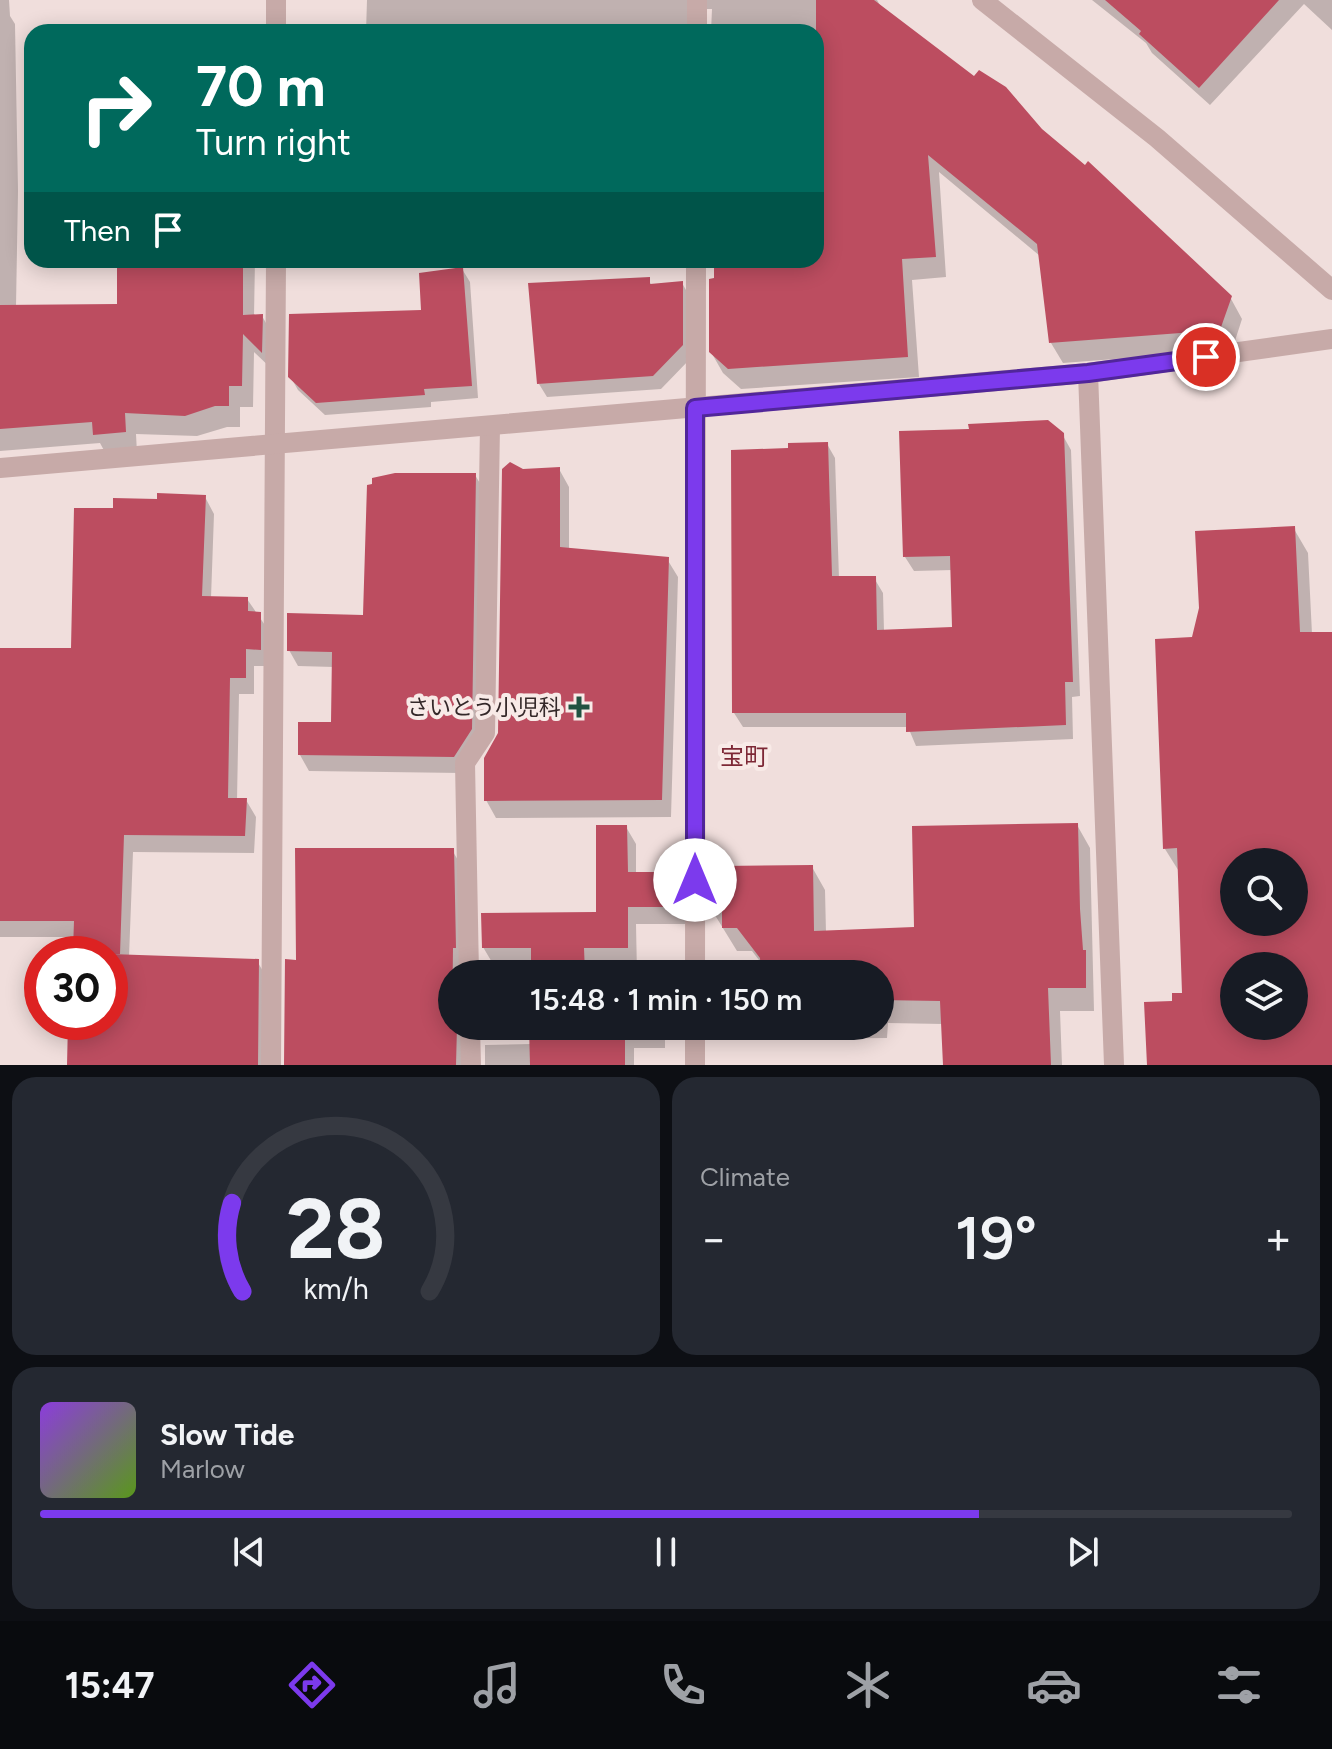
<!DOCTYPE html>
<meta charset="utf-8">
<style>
:root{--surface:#171b24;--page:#242831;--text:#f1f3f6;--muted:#9ea1a6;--line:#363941;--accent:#7c3aed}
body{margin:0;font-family:Figtree,"Noto Sans JP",sans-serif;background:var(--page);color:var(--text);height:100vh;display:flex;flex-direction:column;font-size:30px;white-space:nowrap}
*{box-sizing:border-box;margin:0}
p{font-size:26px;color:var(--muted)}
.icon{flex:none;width:44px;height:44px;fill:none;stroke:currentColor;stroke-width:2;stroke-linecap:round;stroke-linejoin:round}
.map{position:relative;height:1065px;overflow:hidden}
.side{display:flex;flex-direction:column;gap:12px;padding:12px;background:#0d0f14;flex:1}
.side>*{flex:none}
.guide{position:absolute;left:24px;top:24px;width:800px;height:244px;border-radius:24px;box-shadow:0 4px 20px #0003;background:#00695c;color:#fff;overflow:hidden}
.buttons{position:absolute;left:1220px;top:848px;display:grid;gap:16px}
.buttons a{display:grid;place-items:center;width:88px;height:88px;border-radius:50%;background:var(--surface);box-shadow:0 4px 20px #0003;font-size:40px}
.speed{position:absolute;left:24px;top:936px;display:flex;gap:16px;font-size:40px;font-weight:700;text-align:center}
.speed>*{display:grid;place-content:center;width:104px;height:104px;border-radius:50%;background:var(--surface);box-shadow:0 4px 20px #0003;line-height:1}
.speed .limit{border:12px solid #d22;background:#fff;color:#111}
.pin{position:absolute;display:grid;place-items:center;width:68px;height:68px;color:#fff;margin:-34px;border:4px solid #fff;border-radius:50%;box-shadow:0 2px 8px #0007}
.me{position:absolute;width:88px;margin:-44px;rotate:0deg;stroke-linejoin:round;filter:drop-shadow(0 0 6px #0008)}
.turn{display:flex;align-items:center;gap:28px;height:168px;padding:0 40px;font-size:36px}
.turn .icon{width:104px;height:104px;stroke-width:2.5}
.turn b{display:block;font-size:56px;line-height:68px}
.then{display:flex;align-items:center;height:76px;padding:0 40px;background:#0003;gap:16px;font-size:30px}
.big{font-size:60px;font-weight:600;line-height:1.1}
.side .widget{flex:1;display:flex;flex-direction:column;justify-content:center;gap:12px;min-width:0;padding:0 28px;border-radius:24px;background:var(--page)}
.side .dial{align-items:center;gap:0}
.dial svg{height:208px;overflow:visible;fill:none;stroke:var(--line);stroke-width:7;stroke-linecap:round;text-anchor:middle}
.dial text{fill:var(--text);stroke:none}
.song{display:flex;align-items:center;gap:24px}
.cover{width:96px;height:96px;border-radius:12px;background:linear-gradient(135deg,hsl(270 70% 55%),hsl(90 70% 35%))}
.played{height:8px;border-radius:4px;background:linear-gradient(90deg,var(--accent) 75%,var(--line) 75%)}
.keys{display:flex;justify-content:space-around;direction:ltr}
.heat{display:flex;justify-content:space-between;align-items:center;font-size:44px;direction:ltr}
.side .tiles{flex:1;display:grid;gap:12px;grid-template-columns:1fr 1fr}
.widget:last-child{grid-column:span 2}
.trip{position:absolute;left:438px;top:960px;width:456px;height:80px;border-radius:40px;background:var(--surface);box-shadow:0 4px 20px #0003;font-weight:600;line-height:80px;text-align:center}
.menu{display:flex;height:128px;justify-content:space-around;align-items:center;background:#090b0e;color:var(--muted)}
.menu .icon{width:56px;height:56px}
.menu .current{color:var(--accent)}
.menu b{font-size:36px;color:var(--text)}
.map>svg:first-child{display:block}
.shadow{fill:#0003;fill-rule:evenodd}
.building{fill:#bc4d60;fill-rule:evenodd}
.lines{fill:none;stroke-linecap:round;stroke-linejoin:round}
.service{stroke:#c7aaa8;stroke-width:20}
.minor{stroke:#c7aaa8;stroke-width:20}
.tertiary{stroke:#c7aaa8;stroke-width:20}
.route-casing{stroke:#51269a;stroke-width:20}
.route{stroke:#7c3aed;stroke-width:14}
.poi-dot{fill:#215241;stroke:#f8eae7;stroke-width:3}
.labels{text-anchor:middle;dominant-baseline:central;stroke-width:8;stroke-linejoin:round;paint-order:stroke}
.poi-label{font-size:22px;fill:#342829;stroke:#f8eae7;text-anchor:end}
.neighbourhood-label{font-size:24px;fill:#7d2836;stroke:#f8eae7}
</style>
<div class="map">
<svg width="1332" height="1065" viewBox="0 0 1332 1065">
<rect width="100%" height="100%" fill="#f0dedc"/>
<g class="shadow">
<polygon points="0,0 9,0 10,16 15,24 18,191 16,307 119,306 119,260 255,260 254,316 262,316 274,337 274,371 254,352 253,407 240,407 240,427 227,427 197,436 136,434 137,453 107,456 100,443 0,451"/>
<polygon points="367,0 877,0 882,9 1041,131 1230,297 1242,319 1232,350 1063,363 1051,343 1040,256 939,172 946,277 912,280 919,377 741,389 723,373 711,352 716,260 816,260 816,32 711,32 712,9 703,9 696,32 366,32"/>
<polygon points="1092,0 1332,0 1332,30 1304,4 1210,105 1152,53 1146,43"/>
<polygon points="462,269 470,282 478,398 431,402 431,407 325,415 298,390 290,376 423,312"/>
<polygon points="648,279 652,286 682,283 690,297 690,359 661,389 547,397 539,384"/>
<polygon points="971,431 1062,434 1071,450 1080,696 1072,697 1073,739 916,746 908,727 743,727 734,713 790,450 827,444 835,458 839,578 874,578 883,593 884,631 954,629 953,570 914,571 905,557"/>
<polygon points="559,469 569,487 569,550 667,559 678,577 671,817 496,818 486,800 500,734 523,471"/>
<polygon points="475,475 484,490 480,746 462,773 309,771 300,755 332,724 334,667 298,666 289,650 365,617"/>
<polygon points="205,497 214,514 211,598 247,599 269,631 269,666 254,666 254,694 239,694 237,800 246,800 256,817 254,853 133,852 129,957 257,961 267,978 267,1065 69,1065 70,1022 110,1022 110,954 75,954 75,937 0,937 0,650 73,650 115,510 159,501"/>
<path d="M1294 529 1308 553 1312 634H1332V1065H1149L1174 1003 1184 995 1180 873 1165 849 1194 638ZM1234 862H1294V922H1234ZM1234 966H1294V1026H1234Z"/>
<polygon points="1077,825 1090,848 1094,1011 1060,1011 1062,1065 945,1065 943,1024 888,1023 887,1038 776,1039 769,1026 880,1026 880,974 762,974 762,964 752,951 737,951 710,907 812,867 825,890 826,933 916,929"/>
<polygon points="626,827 636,844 636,874 681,874 691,891 691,924 636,924 637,974 533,974 533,964 493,964 483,947 598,914"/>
<polygon points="452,850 462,867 462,974 452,974 452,1026 464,1026 466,1065 286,1065 298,962"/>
<polygon points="531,1026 677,1026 677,1038 665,1039 665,1048 634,1048 634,1065 485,1065 485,1045 531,1044"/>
</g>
<g class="building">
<polygon points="816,0 874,0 974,76 979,70 1006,87 1042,129 1085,165 1088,161 1232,296 1220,330 1049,343 1037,244 928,155 936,257 902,259 908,357 728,369 709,352 709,279 714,278 714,260 816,260"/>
<polygon points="1105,0 1279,0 1199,88 1139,34 1141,31"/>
<polygon points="117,260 243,260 243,315 263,314 262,353 243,334 242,386 229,386 229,406 215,406 185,416 125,413 126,432 93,435 92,422 0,429 0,305 117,304"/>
<polygon points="463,267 472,386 424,389 425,395 316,403 288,377 289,314 421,310 419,273"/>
<polygon points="650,277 650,284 683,281 683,345 653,376 537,384 528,283"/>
<polygon points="1048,420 1064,433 1073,682 1065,682 1066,725 906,732 906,713 732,713 731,450 788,448 788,443 828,442 832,576 876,576 877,630 952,627 950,556 903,557 899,431 969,429 968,424"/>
<polygon points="510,462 523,469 560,467 560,547 669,557 662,800 484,801 484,758 498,733 502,469"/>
<polygon points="395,473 476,473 472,729 454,757 298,755 298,722 331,722 332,652 287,651 287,613 363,615 367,485 372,484 372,478"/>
<polygon points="157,493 206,495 202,596 248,597 248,611 261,612 261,650 246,649 246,678 230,678 228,798 247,798 245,836 124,835 120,954 84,954 84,951 73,950 74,921 0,921 0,648 71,648 74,508 113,508 113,498 157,499"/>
<path d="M1295 526 1300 632H1332V1065H1147L1144 1002 1172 1001V993H1182L1177 848 1163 849 1155 639 1192 637 1199 608 1195 531ZM1234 862H1294V922H1234ZM1234 966H1294V1026H1234Z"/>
<polygon points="1078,823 1080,909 1083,950 1086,950 1086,988 1048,988 1051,1065 943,1065 940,1001 880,1000 880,974 761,974 760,958 737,928 722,928 722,907 708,907 708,873 721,873 721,866 813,865 814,931 914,927 912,826"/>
<polygon points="596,825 627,825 628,872 682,872 682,907 628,907 628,948 584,948 585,974 531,974 531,948 482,948 481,913 596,912"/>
<polygon points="295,848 454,848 456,948 453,948 452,1026 457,1026 456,1065 284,1065 285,959 296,960"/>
<polygon points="110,954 259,959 258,1065 67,1065 68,1022 110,1022"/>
<polygon points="529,1026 625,1026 625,1065 530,1065"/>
</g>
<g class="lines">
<g class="service">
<polyline points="469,974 465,763 485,733 490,426"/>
<polyline points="470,1026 471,1065"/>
</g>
<g class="minor">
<polyline points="276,32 276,0"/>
<polyline points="697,32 697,0"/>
<polyline points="1088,373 1114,1065"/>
<polyline points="695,974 696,260"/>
<polyline points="271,1065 276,260"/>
<polyline points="695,1065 695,1026"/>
</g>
<g class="tertiary">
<polyline points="982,0 1157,138 1332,290"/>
<polyline points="0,468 1088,373 1332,339"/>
</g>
</g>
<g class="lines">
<defs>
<polyline id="route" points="695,880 695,408 1088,373 1206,357"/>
</defs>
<use href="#route" class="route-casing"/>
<use href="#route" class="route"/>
</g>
<path class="poi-dot" d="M575 695h8v8h8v8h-8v8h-8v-8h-8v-8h8z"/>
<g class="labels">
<g class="poi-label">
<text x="561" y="707">さいとう小児科</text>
</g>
<g class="neighbourhood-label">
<text x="744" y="756">宝町</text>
</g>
</g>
</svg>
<div class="buttons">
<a><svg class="icon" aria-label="search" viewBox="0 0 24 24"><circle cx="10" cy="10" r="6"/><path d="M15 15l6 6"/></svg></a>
<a><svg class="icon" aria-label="layers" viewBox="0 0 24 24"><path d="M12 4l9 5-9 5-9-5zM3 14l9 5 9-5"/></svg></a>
</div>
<div class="speed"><div class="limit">30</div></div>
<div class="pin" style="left:1206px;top:357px;background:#d93025"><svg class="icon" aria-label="arrive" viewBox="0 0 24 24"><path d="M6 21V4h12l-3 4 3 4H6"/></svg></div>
<svg class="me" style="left:695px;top:880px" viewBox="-20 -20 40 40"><circle r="19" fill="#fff"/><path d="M0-13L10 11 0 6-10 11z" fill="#7c3aed"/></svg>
<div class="trip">15:48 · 1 min · 150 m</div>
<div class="guide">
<div class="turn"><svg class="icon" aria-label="right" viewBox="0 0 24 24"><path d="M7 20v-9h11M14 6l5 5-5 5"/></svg><div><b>70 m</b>Turn right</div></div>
<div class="then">Then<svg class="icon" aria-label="arrive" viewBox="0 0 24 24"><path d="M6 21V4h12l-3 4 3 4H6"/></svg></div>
</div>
</div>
<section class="side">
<div class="tiles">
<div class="widget dial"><svg viewBox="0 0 100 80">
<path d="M14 69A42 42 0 1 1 86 69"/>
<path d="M14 69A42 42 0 0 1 10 35" stroke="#7c3aed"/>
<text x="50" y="56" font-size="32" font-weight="700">28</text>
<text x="50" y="72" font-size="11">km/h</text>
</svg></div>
<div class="widget"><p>Climate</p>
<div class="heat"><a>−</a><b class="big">19°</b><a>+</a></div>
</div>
<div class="widget">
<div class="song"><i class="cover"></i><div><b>Slow Tide</b><p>Marlow</p></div></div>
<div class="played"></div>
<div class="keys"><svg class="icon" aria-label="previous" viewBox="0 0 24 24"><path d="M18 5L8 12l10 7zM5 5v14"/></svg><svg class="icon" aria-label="pause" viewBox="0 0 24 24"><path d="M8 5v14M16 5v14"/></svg><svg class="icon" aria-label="next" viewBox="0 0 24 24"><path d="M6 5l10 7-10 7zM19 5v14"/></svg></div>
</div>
</div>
</section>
<nav class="menu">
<b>15:47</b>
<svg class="icon current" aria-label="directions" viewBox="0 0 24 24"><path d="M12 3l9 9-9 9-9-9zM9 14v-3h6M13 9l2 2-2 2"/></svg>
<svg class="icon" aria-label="music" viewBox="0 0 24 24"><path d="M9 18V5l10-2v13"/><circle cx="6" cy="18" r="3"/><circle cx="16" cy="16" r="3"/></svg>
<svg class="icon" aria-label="phone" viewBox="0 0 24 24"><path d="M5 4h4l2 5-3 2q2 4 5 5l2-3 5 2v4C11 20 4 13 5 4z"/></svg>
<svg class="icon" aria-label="climate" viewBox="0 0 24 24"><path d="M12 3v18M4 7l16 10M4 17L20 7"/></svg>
<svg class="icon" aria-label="car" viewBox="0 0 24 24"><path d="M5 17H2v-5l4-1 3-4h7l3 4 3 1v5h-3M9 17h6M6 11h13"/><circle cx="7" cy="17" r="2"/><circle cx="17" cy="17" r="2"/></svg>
<svg class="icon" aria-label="filters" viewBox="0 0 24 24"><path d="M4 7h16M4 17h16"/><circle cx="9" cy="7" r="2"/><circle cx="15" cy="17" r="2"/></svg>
</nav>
